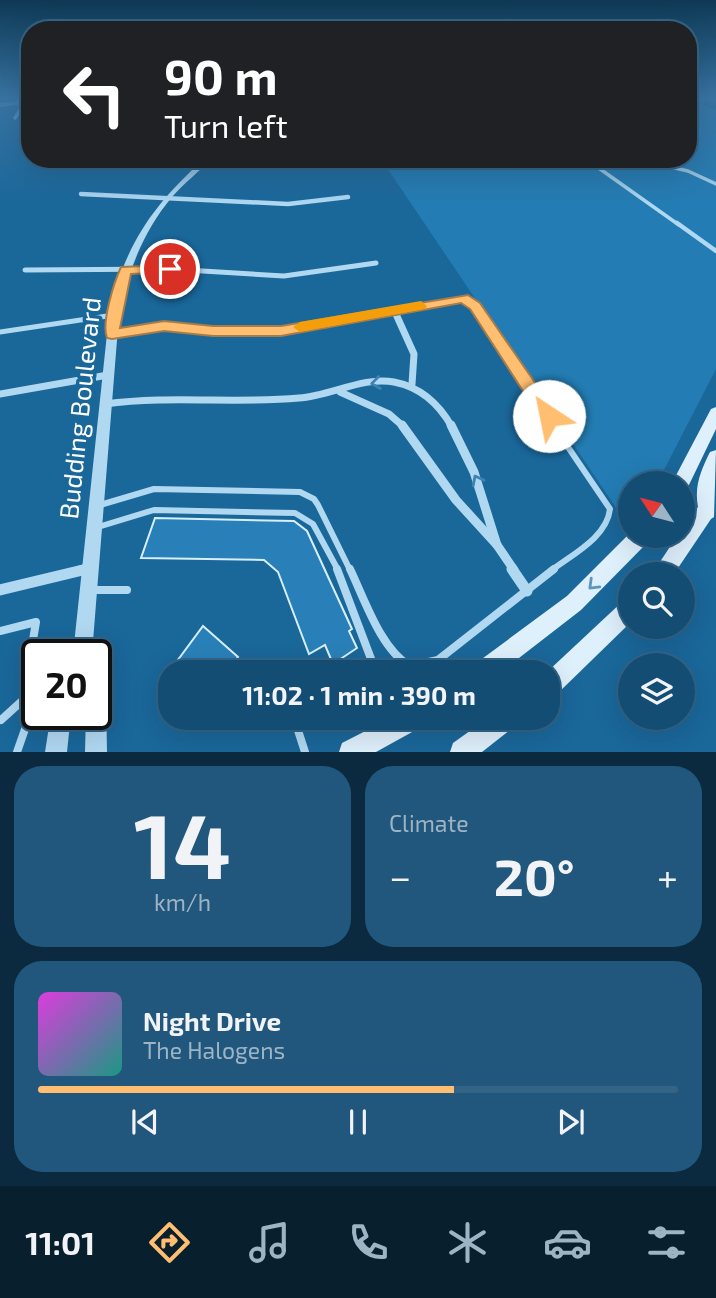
<!DOCTYPE html>
<meta charset="utf-8">
<style>
:root{--surface:#144d74;--page:#21577c;--text:#f1f3f6;--muted:#9db4c5;--line:#336486;--accent:#ffbe70}
body{margin:0;font-family:"Exo 2",sans-serif;background:var(--page);color:var(--text);height:100vh;display:flex;flex-direction:column;font-size:26px;white-space:nowrap}
*{box-sizing:border-box;margin:0}
p{font-size:23px;color:var(--muted)}
.icon{flex:none;width:38px;height:38px;fill:none;stroke:currentColor;stroke-width:2;stroke-linecap:round;stroke-linejoin:round}
.map{position:relative;height:752px;overflow:hidden}
.drawer{display:flex;flex-direction:column;gap:14px;padding:14px;background:#0b2a40;flex:1}
.drawer>*{flex:none}
.banner{position:absolute;left:21px;top:21px;width:676px;height:147px;border-radius:28px;box-shadow:0 7px 28px #0002,0 0 0 2px var(--line);background:#202124;color:#fff;overflow:hidden}
.needle{width:46px;rotate:306deg}
.controls{position:absolute;left:618px;top:471px;display:grid;gap:14px}
.controls a{display:grid;place-items:center;width:77px;height:77px;border-radius:50%;background:var(--surface);box-shadow:0 7px 28px #0002,0 0 0 2px var(--line);font-size:35px}
.speed{position:absolute;left:21px;top:639px;display:flex;gap:14px;font-size:35px;font-weight:700;text-align:center}
.speed>*{display:grid;place-content:center;width:91px;height:91px;border-radius:50%;background:var(--surface);box-shadow:0 7px 28px #0002,0 0 0 2px var(--line);line-height:1}
.speed .limit{border:4px solid #111;border-radius:10px;background:#fff;color:#111}
.pin{position:absolute;display:grid;place-items:center;width:60px;height:60px;color:#fff;margin:-30px;border:4px solid #fff;border-radius:50%;box-shadow:0 2px 7px #0007}
.me{position:absolute;width:77px;margin:-38px;rotate:326deg;stroke-linejoin:round;filter:drop-shadow(0 0 5px #0008)}
.turn{display:flex;align-items:center;gap:24px;height:147px;padding:0 28px;font-size:32px}
.turn .icon{width:91px;height:91px;stroke-width:2.5}
.turn b{display:block;font-size:49px;line-height:60px}
.big{font-size:52px;font-weight:700;line-height:1.1}
.drawer .widget{flex:1;display:flex;flex-direction:column;justify-content:center;gap:10px;min-width:0;padding:0 24px;border-radius:28px;background:var(--page)}
.drawer .dial{align-items:center;gap:0}
.dial b{font-size:91px;line-height:1}
.song{display:flex;align-items:center;gap:21px}
.cover{width:84px;height:84px;border-radius:10px;background:linear-gradient(135deg,hsl(300 70% 55%),hsl(170 70% 35%))}
.played{height:7px;border-radius:4px;background:linear-gradient(90deg,var(--accent) 65%,var(--line) 65%)}
.keys{display:flex;justify-content:space-around;direction:ltr}
.heat{display:flex;justify-content:space-between;align-items:center;font-size:38px;direction:ltr}
.drawer .tiles{flex:1;display:grid;gap:14px;grid-template-columns:1fr 1fr}
.widget:last-child{grid-column:span 2}
.trip{position:absolute;left:158px;top:660px;width:402px;height:70px;border-radius:28px;background:var(--surface);box-shadow:0 7px 28px #0002,0 0 0 2px var(--line);font-weight:700;line-height:70px;text-align:center}
.dock{display:flex;height:112px;justify-content:space-around;align-items:center;background:#081f2e;color:var(--muted)}
.dock .icon{width:49px;height:49px}
.dock .active{color:var(--accent)}
.dock b{font-size:32px;color:var(--text)}
.map>svg:first-child{display:block}
.green{fill:#237cb3}
.lines{fill:none;stroke-linecap:round;stroke-linejoin:round}
.river{fill:#114e77;fill-rule:evenodd}
.building{fill:#2980b8;stroke:#d7eefc;stroke-width:2}
.service-far4{stroke:#b0d8f1;stroke-width:3.5}
.service-far3{stroke:#b0d8f1;stroke-width:4.5}
.service-far2{stroke:#b0d8f1;stroke-width:5}
.service-far1{stroke:#b0d8f1;stroke-width:6}
.service{stroke:#b0d8f1;stroke-width:8}
.minor-far5{stroke:#b0d8f1;stroke-width:3.5}
.minor-far4{stroke:#b0d8f1;stroke-width:4.5}
.minor-far3{stroke:#b0d8f1;stroke-width:5}
.minor-far2{stroke:#b0d8f1;stroke-width:7}
.minor-far1{stroke:#b0d8f1;stroke-width:9}
.minor{stroke:#b0d8f1;stroke-width:11}
.tertiary{fill:#b0d8f1;fill-rule:evenodd}
.secondary{fill:#def0fc;fill-rule:evenodd}
.oneway{stroke:#4083b0}
.oneway2{stroke:#5f97bc}
.route{fill:#ffbe70;stroke:#a67c49;stroke-width:2}
.slow{fill:#f59e0b}
.labels{text-anchor:middle;dominant-baseline:central;stroke-width:7;stroke-linejoin:round;paint-order:stroke}
.street-label{font-size:26px;fill:#fff;stroke:#1a679a}
</style>
<div class="map">
<svg width="716" height="752" viewBox="0 0 716 752">
<rect width="100%" height="100%" fill="#1a679a"/>
<polygon class="green" points="688,99 716,99 716,369 665,468 653,483 630,483 630,510 623,518 381,159 688,159"/>
<g class="lines">
<polygon class="river" points="688,99 701,99 716,104 716,110"/>
</g>
<g class="building">
<polygon points="155,518 294,521 307,531 352,629 349,631 357,648 333,664 325,645 309,654 278,572 264,560 141,558"/>
<polygon points="203,626 238,657 228,672 169,672"/>
</g>
<g class="lines">
<g class="service-far4">
<polyline points="586,159 679,225"/>
<polyline points="637,159 688,171 716,184"/>
</g>
<g class="service-far3">
<polyline points="677,223 716,251"/>
<polyline points="384,314 468,300 477,314"/>
</g>
<g class="service-far2">
<polyline points="476,312 554,427"/>
<polyline points="0,332 114,315"/>
<polyline points="112,334 164,326 213,331 281,331 394,312"/>
</g>
<g class="service-far1">
<polyline points="100,505 154,489 300,492 314,499 318,505 350,570"/>
<polyline points="98,527 154,510 295,513 313,524 338,570"/>
<path d="M552 570C573 554 607 537 610 509L553 425"/>
</g>
<g class="service">
<polyline points="337,569 376,672"/>
<path d="M350 569C364 598 381 650 410 666L438 660 554 569"/>
<polyline points="92,590 127,590"/>
<polyline points="0,631 36,622 23,700 31,712 37,711"/>
<polyline points="294,718 305,752"/>
<polyline points="1,720 23,700"/>
<polyline points="17,752 31,712"/>
</g>
<polyline class="minor-far5" points="15,118 25,102"/>
<polyline class="minor-far4" points="81,194 288,204 348,197"/>
<g class="minor-far3">
<polyline points="25,270 170,269 284,276 376,263"/>
<polyline points="394,310 396,314"/>
</g>
<g class="minor-far2">
<polyline points="395,312 414,354 412,384"/>
<polyline points="340,392 389,414 404,427"/>
<polyline points="0,394 108,375"/>
<path d="M105 404C171 395 234 404 299 398 330 396 364 376 394 382 420 387 439 404 452 427"/>
</g>
<g class="minor-far1">
<polyline points="402,425 456,500 497,545 514,570"/>
<polyline points="451,425 474,472 497,545"/>
<polyline points="80,570 90,568"/>
</g>
<g class="minor">
<polyline points="512,569 527,591"/>
<polyline points="0,590 87,569"/>
</g>
<g class="tertiary">
<polygon points="30,99 30,103 0,107 0,103"/>
<path d="M204 159H211C199 172 184 183 172 197 144 230 127 273 119 315L92 654H73L109 315C124 246 152 206 204 159Z"/>
<polygon points="96,687 103,690 106,697 107,752 85,752 86,714 96,714"/>
<polygon points="51,714 71,714 67,752 45,752"/>
</g>
<g class="secondary">
<polygon points="716,407 716,429 687,489 682,491 682,483 672,483 711,409"/>
<path d="M716 450 714 517 711 519 674 574H652L677 536H682V528L698 507C694 486 701 470 710 452Z"/>
<polygon points="630,533 630,536 649,536 647,543 581,610 501,672 472,672 475,664 567,596"/>
<polygon points="630,598 630,623 556,695 548,698 547,672 623,601"/>
<polygon points="391,718 427,718 423,726 376,752 339,752 342,743"/>
<polygon points="488,718 519,718 515,726 482,752 450,752 453,743"/>
</g>
</g>
<defs><path id="oneway-chevron" d="M-2-3.5L2.5 0L-2 3.5" fill="none" stroke-width="1.6" stroke-linecap="round" stroke-linejoin="round" transform="scale(1.75)"/></defs>
<g class="oneway">
<use href="#oneway-chevron" transform="translate(376 383) rotate(172)"/>
<use href="#oneway-chevron" transform="translate(477 480) rotate(-117)"/>
</g>
<use class="oneway2" href="#oneway-chevron" transform="translate(593 585) rotate(136)"/>
<linearGradient id="sky" x2="0" y2="1"><stop stop-color="#0e3955"/><stop offset="0.48" stop-color="#3874a3"/><stop offset="1" stop-color="#3874a3" stop-opacity="0"/></linearGradient>
<rect width="716" height="205" fill="url(#sky)"/>
<path class="route" d="M170 265 174 266V272L131 274 120 328 164 321 213 326H281L468 295 480 303 558 416 555 422 549 424 543 422 470 309 461 303 281 336H213L164 331 112 339 107 338C101 323 114 282 121 267Z"/>
<polygon class="slow" points="421,301 427,306 425,309 300,332 293,327 300,322"/>
<g class="labels">
<g class="street-label">
<text transform="translate(79 408) rotate(-84)">Budding Boulevard</text>
</g>
</g>
</svg>
<div class="controls">
<a><svg class="needle" viewBox="-14 -14 28 28"><path d="M0-13l5 13h-10z" fill="#e53935"/><path d="M0 13l5-13h-10z" fill="#9db4c5"/></svg></a>
<a><svg class="icon" aria-label="search" viewBox="0 0 24 24"><circle cx="10" cy="10" r="6"/><path d="M15 15l6 6"/></svg></a>
<a><svg class="icon" aria-label="layers" viewBox="0 0 24 24"><path d="M12 4l9 5-9 5-9-5zM3 14l9 5 9-5"/></svg></a>
</div>
<div class="speed"><div class="limit">20</div></div>
<div class="pin" style="left:170px;top:269px;background:#d93025"><svg class="icon" aria-label="arrive" viewBox="0 0 24 24"><path d="M6 21V4h12l-3 4 3 4H6"/></svg></div>
<svg class="me" style="left:549px;top:416px" viewBox="-20 -20 40 40"><circle r="19" fill="#fff"/><path d="M0-13L10 11 0 6-10 11z" fill="#ffbe70"/></svg>
<div class="trip">11:02 · 1 min · 390 m</div>
<div class="banner">
<div class="turn"><svg class="icon" aria-label="left" viewBox="0 0 24 24"><path d="M17 20v-9H6M10 6l-5 5 5 5"/></svg><div><b>90 m</b>Turn left</div></div>
</div>
</div>
<section class="drawer">
<div class="tiles">
<div class="widget dial"><b>14</b><p>km/h</p></div>
<div class="widget"><p>Climate</p>
<div class="heat"><a>−</a><b class="big">20°</b><a>+</a></div>
</div>
<div class="widget">
<div class="song"><i class="cover"></i><div><b>Night Drive</b><p>The Halogens</p></div></div>
<div class="played"></div>
<div class="keys"><svg class="icon" aria-label="previous" viewBox="0 0 24 24"><path d="M18 5L8 12l10 7zM5 5v14"/></svg><svg class="icon" aria-label="pause" viewBox="0 0 24 24"><path d="M8 5v14M16 5v14"/></svg><svg class="icon" aria-label="next" viewBox="0 0 24 24"><path d="M6 5l10 7-10 7zM19 5v14"/></svg></div>
</div>
</div>
</section>
<nav class="dock">
<b>11:01</b>
<svg class="icon active" aria-label="directions" viewBox="0 0 24 24"><path d="M12 3l9 9-9 9-9-9zM9 14v-3h6M13 9l2 2-2 2"/></svg>
<svg class="icon" aria-label="music" viewBox="0 0 24 24"><path d="M9 18V5l10-2v13"/><circle cx="6" cy="18" r="3"/><circle cx="16" cy="16" r="3"/></svg>
<svg class="icon" aria-label="phone" viewBox="0 0 24 24"><path d="M5 4h4l2 5-3 2q2 4 5 5l2-3 5 2v4C11 20 4 13 5 4z"/></svg>
<svg class="icon" aria-label="climate" viewBox="0 0 24 24"><path d="M12 3v18M4 7l16 10M4 17L20 7"/></svg>
<svg class="icon" aria-label="car" viewBox="0 0 24 24"><path d="M5 17H2v-5l4-1 3-4h7l3 4 3 1v5h-3M9 17h6M6 11h13"/><circle cx="7" cy="17" r="2"/><circle cx="17" cy="17" r="2"/></svg>
<svg class="icon" aria-label="filters" viewBox="0 0 24 24"><path d="M4 7h16M4 17h16"/><circle cx="9" cy="7" r="2"/><circle cx="15" cy="17" r="2"/></svg>
</nav>
